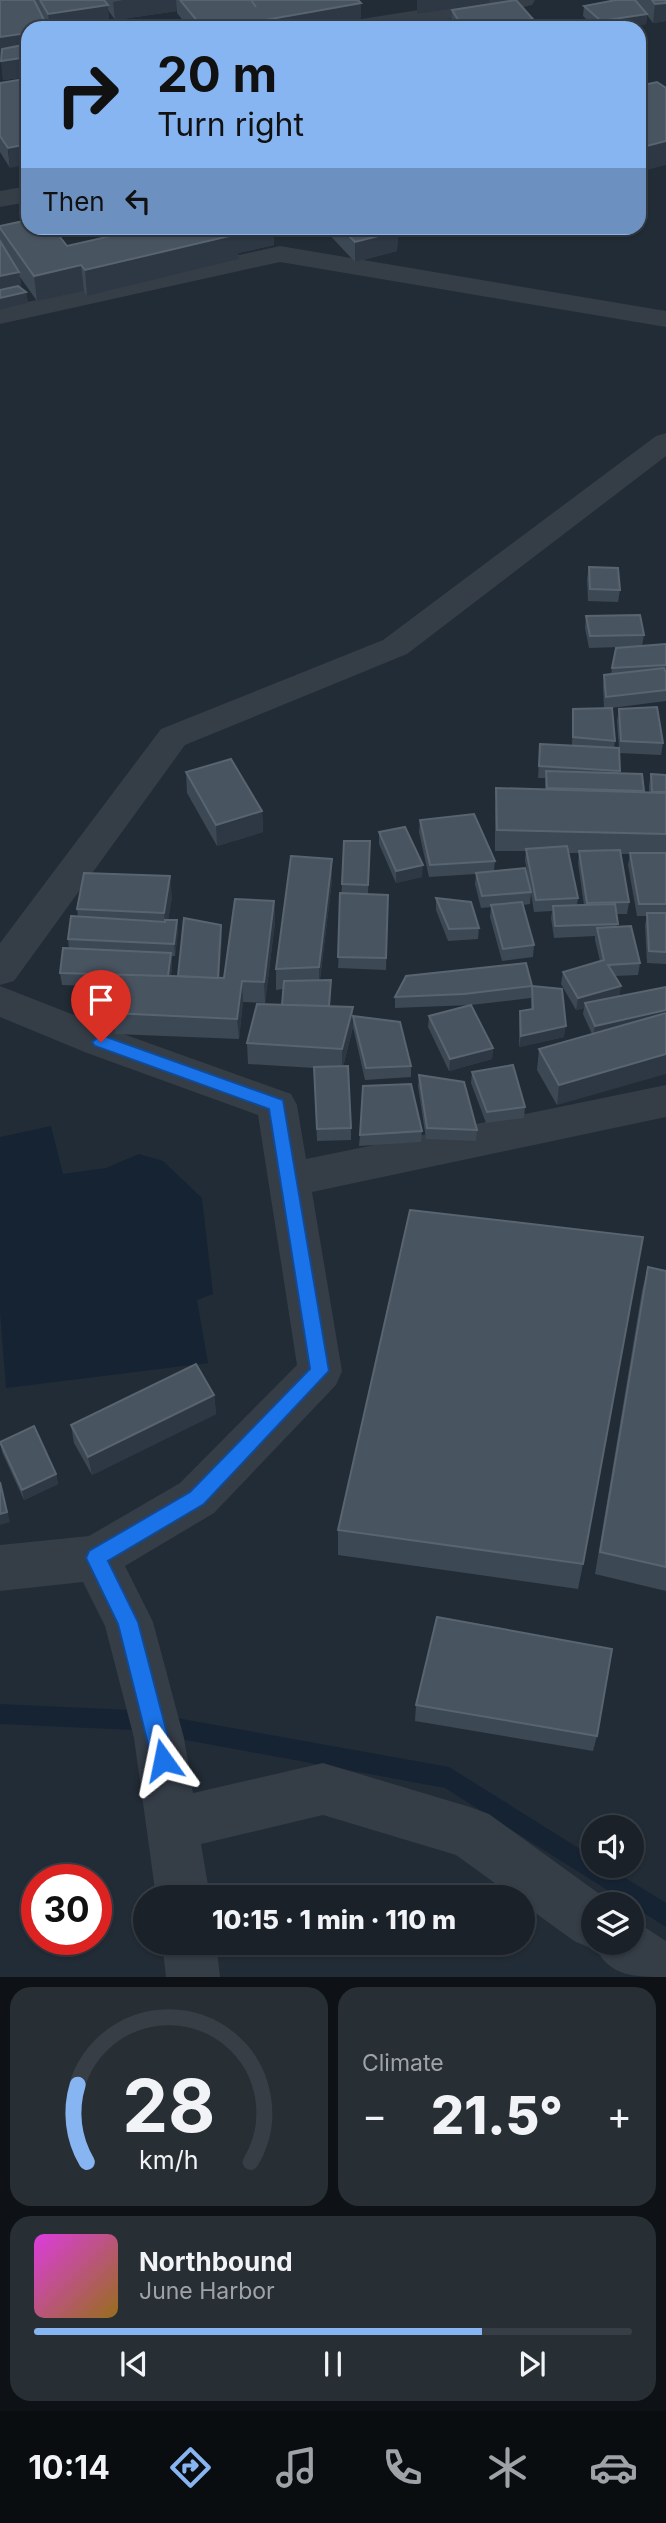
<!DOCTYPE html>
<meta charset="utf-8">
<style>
:root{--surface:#1a2128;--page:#272e34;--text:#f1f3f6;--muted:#9fa3a8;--line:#383e45;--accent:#87b5f1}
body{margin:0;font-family:Inter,sans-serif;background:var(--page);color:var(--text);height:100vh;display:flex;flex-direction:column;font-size:26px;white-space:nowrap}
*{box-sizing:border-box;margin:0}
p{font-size:23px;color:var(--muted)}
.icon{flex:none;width:38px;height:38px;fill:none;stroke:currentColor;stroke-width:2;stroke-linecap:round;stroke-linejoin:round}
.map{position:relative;height:1977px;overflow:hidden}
.sheet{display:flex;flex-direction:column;gap:10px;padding:10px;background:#0e1216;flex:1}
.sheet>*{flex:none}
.top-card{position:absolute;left:21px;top:21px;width:625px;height:214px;border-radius:21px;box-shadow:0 2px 5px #0004,0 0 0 2px var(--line);background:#87b5f1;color:#111;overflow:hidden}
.buttons{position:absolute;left:581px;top:1815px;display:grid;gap:14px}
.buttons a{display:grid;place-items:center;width:63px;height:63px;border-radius:50%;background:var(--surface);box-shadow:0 2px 5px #0004,0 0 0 2px var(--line);font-size:35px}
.speed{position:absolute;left:21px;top:1864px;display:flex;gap:14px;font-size:35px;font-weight:700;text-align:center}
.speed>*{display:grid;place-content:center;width:91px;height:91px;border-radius:50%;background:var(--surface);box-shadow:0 2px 5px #0004,0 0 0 2px var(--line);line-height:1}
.speed .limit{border:10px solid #d22;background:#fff;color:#111}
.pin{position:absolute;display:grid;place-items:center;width:60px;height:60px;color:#fff;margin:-72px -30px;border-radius:50% 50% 50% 0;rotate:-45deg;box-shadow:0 0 7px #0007}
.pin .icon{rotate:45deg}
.me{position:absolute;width:77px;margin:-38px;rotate:348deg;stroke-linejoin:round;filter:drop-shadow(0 0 5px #0008)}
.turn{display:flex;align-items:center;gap:24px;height:147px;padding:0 21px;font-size:32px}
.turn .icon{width:91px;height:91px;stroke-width:2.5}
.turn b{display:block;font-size:49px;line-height:60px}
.then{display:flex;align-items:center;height:66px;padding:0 21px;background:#0003;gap:14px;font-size:26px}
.big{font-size:52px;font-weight:800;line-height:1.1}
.sheet .widget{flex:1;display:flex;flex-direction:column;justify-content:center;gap:10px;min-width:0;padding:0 24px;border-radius:21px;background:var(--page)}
.sheet .dial{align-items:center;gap:0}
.dial svg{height:182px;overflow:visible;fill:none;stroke:var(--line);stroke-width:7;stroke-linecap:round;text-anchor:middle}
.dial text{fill:var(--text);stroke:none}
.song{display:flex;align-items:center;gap:21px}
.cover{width:84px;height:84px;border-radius:10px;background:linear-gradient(135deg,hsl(300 70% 55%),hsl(40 70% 35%))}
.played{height:7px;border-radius:4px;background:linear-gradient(90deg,var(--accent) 75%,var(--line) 75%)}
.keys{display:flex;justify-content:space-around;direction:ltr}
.heat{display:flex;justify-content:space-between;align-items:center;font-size:38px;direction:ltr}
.sheet .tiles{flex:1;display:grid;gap:10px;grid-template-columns:1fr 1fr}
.widget:last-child{grid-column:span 2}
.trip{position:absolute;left:133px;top:1885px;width:402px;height:70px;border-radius:35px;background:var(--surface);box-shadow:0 2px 5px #0004,0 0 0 2px var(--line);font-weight:800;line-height:70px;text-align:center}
.tab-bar{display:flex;height:112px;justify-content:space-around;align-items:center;background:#0a0d10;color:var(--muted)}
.tab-bar .icon{width:49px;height:49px}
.tab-bar .on{color:var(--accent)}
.tab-bar b{font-size:32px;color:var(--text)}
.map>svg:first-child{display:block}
.water{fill:#162333}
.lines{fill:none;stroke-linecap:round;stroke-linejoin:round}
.stream{fill:#162333;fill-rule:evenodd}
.minor{fill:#353d47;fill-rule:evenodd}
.wall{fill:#3d4855;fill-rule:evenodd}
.shaded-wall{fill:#2d3844}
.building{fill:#495461;stroke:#596471;stroke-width:2}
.route{fill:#1a73e8;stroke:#114b97;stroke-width:2}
</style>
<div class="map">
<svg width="666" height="1977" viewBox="0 0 666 1977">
<rect width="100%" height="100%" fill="#222c36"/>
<polygon class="water" points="51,1126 63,1174 106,1168 139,1154 163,1161 202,1198 213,1294 197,1300 208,1363 6,1388 0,1311 0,1137"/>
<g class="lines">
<polygon class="stream" points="0,1704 132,1710 449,1767 593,1857 593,1866 606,1866 666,1903 666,1927 445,1788 132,1730 0,1724"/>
<g class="minor">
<polygon points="482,0 535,0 532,5 524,7 391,28 338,28 341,23 349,21"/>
<polygon points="28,186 28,202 0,207 0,191"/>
<polygon points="280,246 666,311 666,327 280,262 0,324 0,308"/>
<polygon points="666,433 666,456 407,654 185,745 14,981 0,985 0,943 161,729 383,640 656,436"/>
<path d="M0 986 115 1031 291 1094 297 1105 306 1159 666 1085V1117L312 1192 342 1371 336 1385 214 1513 125 1566 153 1622 184 1738 193 1793 323 1763 470 1807 489 1814 612 1903 593 1904V1942H632V1919L666 1941V1977C635 1977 610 1977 596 1948L593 1949 574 1941 523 1904V1897H514L456 1855 323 1815 201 1844 210 1897H156L134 1738 105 1626 83 1582 0 1591V1545L89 1536 180 1483 297 1365 258 1115 87 1053 0 1017Z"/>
<polygon points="162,1942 216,1942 220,1977 166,1977"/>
</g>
</g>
<g class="wall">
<polygon points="0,0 358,0 361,22 328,28 189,28 177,13 177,11 115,20 108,10 109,23 80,28 28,28 28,77 3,80 1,56 0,57"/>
<polygon points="417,0 489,0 489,4 535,28 451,28 452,10 485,5 417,14"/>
<polygon points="616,0 666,0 666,21 653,23 647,15 646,24 623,28 596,28 583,16 584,6"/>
<polygon points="0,83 10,168 0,152"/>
<polygon points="0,226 67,246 146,228 273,228 274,245 238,253 239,259 87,296 84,291 37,301 20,277 21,288 26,292 28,303 0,310"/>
<polygon points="323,228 394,228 398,231 397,251 355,262"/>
<polygon points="589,567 620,590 618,602 588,601 587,579"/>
<path d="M586 616 644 635 642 646 666 644V701L611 708 615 741 614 748H619L617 721 619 709 663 743 661 755 619 753V773L644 791V793H649V786L651 774 666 775V964L647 963 645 925 647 916H637L628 865 630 854H621L629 902 627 914H616L617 927 640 963 638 975 615 976 621 986 619 996 557 1105 537 1070 539 1049 592 1034 583 1014 584 1008 576 1010 561 984 563 972 600 961 595 940V936L554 938 551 918 552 911 534 912 531 893 530 904 523 905 534 945 533 957 502 961 490 917 491 907 481 908 475 884 476 874 429 877 419 832 420 820 495 861 494 871 530 889 525 860 526 851H495V809L496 788 545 790V778H538L540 744 572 745 573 709 604 708 603 687 604 675 611 674 612 668 621 647 589 648 585 628ZM568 853H579L578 863 584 905H577L578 898Z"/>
<polygon points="186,772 262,811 263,832 217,846 187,793"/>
<polygon points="379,832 422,877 396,883 379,844"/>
<polygon points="344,841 370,841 368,894 388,895 386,970 338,968"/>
<polygon points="332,880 320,980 331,980 330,1006 353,1007 353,1027 343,1067 351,1128 351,1140 317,1141 314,1068 248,1064 247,1043 282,1005 283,989 276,990 276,969"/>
<polygon points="172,897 168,920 177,920 178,932 175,956 172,956 172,964 171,976 178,976 222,936 219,978 224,978 274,901 275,922 265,1003 243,1002 239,1039 115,1034 112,1013 116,987 62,985 60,973 69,949 68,939 78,917 77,909"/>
<polygon points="436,898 479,928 478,939 448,941 436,910"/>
<polygon points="532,986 564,1037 519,1047 519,1023 520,1011 531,1009 531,998 471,1005 493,1048 492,1059 449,1071 428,1027 429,1016 471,1005 395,1008 395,997"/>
<polygon points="353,1016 411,1066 411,1077 365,1080 353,1027"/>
<polygon points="472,1072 525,1107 524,1118 486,1123 471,1083"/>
<polygon points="419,1075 477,1130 476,1141 426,1139 418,1086"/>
<polygon points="422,1131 421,1142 359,1146 360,1135"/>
<polygon points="648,1267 666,1271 666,1591 595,1574 642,1291"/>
<polygon points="214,1395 216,1414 92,1475 74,1443 71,1425"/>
<polygon points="0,1442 56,1474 58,1484 24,1500 2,1452"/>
<polygon points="338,1530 583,1564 578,1589 338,1555"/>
<polygon points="416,1705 597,1736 593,1751 415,1721"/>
</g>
<g class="shaded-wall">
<polygon points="123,0 176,0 177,11 115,20 113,2"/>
<polygon points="417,0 489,0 489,4 417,14"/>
<polygon points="361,3 361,22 328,28 221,28"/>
<polygon points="666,3 666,21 653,23 655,4"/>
<polygon points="108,5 109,23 80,28 50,28 48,14"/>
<polygon points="647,14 646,24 623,28 601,28 601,21"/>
<polygon points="533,19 533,28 497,28 497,26"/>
<polygon points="28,33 28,52 0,57 0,37"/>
<polygon points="28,57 28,77 3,80 1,61"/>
<polygon points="666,141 666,165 639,172 639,148"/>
<polygon points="28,144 28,164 10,168 8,148"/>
<polygon points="239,228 273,228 274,245 238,253 239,259 87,296 85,270"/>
<polygon points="398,231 397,251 355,262 355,242"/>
<polygon points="81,265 84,291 37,301 34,276"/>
<polygon points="19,272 22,292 0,297 0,276"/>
<polygon points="26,292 28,303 0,310 0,298"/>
<polygon points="262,811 263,832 217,846 216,825"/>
<polygon points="332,859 332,880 319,987 319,967"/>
<polygon points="423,865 422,877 396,883 396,871"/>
<polygon points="170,876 172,897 166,934 164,913"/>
<polygon points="274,901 275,922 265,1003 264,982"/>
<polygon points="177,920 178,932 175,956 174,944"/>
<polygon points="221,925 222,936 218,998 217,987"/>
<polygon points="171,953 172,964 169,989 168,977"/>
<polygon points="242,981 243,1002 239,1039 237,1019"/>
<polygon points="621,986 619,997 585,1003 584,1008 576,1010 578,998"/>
<polygon points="353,1007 353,1027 342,1070 342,1049"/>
<polygon points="666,1010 666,1021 593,1037 595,1026"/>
<polygon points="566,1026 564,1037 519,1047 521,1036"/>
<polygon points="493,1048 492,1059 449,1071 450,1059"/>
<polygon points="666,1054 666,1074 557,1105 559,1085"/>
<polygon points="214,1395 216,1414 92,1475 88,1457"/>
<polygon points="56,1474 58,1484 24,1500 22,1490"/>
<polygon points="0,1481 10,1522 0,1525"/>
</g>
<g class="building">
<polygon points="0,0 34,0 48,28 28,28 28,33 0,37"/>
<polygon points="40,0 104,0 108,5 48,14"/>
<polygon points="180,0 251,0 256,7 251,0 358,0 361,3 221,28 203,28"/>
<polygon points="516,0 533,19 497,26 499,28 463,28 452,10"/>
<polygon points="616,0 635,0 647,14 601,21 584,6"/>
<polygon points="652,0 666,0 666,3 655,4"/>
<polygon points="182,21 188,28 142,28"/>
<polygon points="28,44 28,57 1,61 2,49"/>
<polygon points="24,79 28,85 28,144 8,148 0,136 0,83"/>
<polygon points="657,82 666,88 666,141 639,148 639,86"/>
<polygon points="28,220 28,228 53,228 67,246 146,228 239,228 233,229 238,234 85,270 81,265 34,276 0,228 0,226"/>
<polygon points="341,228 394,228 398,231 355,242"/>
<polygon points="0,241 19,272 0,276"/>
<polygon points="18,286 26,292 0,298 0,290"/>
<polygon points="589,567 618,568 620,590 590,589"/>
<polygon points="640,615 644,635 590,636 586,616"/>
<polygon points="666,644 666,665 612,668 616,648"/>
<polygon points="664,668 666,673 666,690 606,697 604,675"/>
<polygon points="657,707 663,743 621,741 619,709"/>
<polygon points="612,708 615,741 573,737 573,709"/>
<polygon points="540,744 619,748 620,771 539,766"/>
<polygon points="231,759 262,811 216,825 186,772"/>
<polygon points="546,771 642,774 644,791 547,788"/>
<polygon points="651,774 666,775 666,792 652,792"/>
<polygon points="496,788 666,793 666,834 497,830"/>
<polygon points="474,814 495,861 430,865 420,820"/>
<polygon points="405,827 423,865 396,871 379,832"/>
<polygon points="344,841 370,841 368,885 342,884"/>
<polygon points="567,846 578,898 536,900 526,849"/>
<polygon points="620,850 629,902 587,903 579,851"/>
<polygon points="630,853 666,853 666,904 639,904"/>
<polygon points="291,856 332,859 319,967 276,969"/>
<polygon points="525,868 531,892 482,896 476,873"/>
<polygon points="84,873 170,876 164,913 77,909"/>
<polygon points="340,893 388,895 386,958 338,957"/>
<polygon points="436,898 471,902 479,928 449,929"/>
<polygon points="235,899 274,901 264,982 242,981 237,1019 112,1013 119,974 224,978"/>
<polygon points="522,902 534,945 503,949 491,905"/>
<polygon points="615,904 618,924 555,926 553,906"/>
<polygon points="647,913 666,913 666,952 649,951"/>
<polygon points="71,916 165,922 165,920 177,920 174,944 68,939"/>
<polygon points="184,918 221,925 218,978 178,976"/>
<polygon points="631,926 640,963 608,965 621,986 578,998 563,972 604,960 597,928"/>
<polygon points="63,948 171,953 168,976 60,973"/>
<polygon points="526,963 532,986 464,994 395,997 406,976"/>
<polygon points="331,980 329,1006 282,1005 284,981"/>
<polygon points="532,986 562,989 566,1026 521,1036 520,1011 533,1009"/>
<polygon points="666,987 666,1010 595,1026 585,1003"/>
<polygon points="257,1004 353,1007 342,1049 247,1043"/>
<polygon points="471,1005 493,1048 450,1059 429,1016"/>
<polygon points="666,1013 666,1054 559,1085 539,1049"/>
<polygon points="353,1016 400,1022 411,1066 366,1068"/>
<polygon points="513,1065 525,1107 487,1112 472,1072"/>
<polygon points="348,1066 351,1128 317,1129 314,1067"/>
<polygon points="419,1075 464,1082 477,1130 427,1128"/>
<polygon points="411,1084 422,1131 360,1135 363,1086"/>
<polygon points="410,1210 643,1237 583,1564 338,1530"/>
<polygon points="648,1267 666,1271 666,1567 600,1552"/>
<polygon points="196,1364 214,1395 88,1457 71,1425"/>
<polygon points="34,1426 56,1474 22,1490 0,1442"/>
<polygon points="0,1482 7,1512 0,1514"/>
<polygon points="437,1617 612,1649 597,1736 416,1705"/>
</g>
<polygon class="route" points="101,1035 283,1100 329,1371 204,1504 108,1561 138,1622 174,1760 170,1767 163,1771 155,1767 152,1760 118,1624 86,1558 89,1551 190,1492 310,1369 269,1109 95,1046 92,1042"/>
</svg>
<div class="buttons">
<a><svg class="icon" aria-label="sound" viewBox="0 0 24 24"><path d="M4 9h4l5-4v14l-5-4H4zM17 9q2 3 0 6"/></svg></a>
<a><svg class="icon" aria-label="layers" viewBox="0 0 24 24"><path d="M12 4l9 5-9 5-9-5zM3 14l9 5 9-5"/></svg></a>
</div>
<div class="speed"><div class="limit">30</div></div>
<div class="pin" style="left:101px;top:1042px;background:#d93025"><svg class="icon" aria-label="arrive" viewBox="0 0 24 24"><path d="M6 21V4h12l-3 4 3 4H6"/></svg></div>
<svg class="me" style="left:163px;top:1760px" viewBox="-20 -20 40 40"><path d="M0-17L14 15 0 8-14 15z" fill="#1a73e8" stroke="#fff" stroke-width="4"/></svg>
<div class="trip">10:15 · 1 min · 110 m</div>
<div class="top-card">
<div class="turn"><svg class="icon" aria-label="right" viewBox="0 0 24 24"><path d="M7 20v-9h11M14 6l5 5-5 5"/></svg><div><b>20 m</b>Turn right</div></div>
<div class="then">Then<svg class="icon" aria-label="left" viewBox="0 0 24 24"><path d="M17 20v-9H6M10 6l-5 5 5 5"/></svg></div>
</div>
</div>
<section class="sheet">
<div class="tiles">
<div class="widget dial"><svg viewBox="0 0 100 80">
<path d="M14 69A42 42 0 1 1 86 69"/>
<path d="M14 69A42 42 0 0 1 10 35" stroke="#87b5f1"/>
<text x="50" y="56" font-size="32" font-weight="700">28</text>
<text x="50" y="72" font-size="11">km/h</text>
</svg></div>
<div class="widget"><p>Climate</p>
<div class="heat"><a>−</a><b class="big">21.5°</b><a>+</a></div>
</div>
<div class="widget">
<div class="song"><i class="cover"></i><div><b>Northbound</b><p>June Harbor</p></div></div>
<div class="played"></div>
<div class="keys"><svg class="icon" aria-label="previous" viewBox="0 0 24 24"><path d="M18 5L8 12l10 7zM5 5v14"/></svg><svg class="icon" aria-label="pause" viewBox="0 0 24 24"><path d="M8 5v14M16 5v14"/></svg><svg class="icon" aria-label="next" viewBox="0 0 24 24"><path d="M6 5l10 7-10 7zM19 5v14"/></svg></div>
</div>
</div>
</section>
<nav class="tab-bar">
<b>10:14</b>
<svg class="icon on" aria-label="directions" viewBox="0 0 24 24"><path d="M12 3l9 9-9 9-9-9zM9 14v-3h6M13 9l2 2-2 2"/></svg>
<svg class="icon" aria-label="music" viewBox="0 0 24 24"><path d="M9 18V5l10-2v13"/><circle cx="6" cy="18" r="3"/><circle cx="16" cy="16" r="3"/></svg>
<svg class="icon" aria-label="phone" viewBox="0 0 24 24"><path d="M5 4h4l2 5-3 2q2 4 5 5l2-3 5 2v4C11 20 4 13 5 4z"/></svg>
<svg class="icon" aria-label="climate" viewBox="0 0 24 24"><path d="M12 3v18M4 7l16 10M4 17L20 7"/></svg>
<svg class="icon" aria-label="car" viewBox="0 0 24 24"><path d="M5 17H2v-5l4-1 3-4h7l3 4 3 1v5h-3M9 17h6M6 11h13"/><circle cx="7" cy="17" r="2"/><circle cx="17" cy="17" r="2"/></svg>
</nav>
